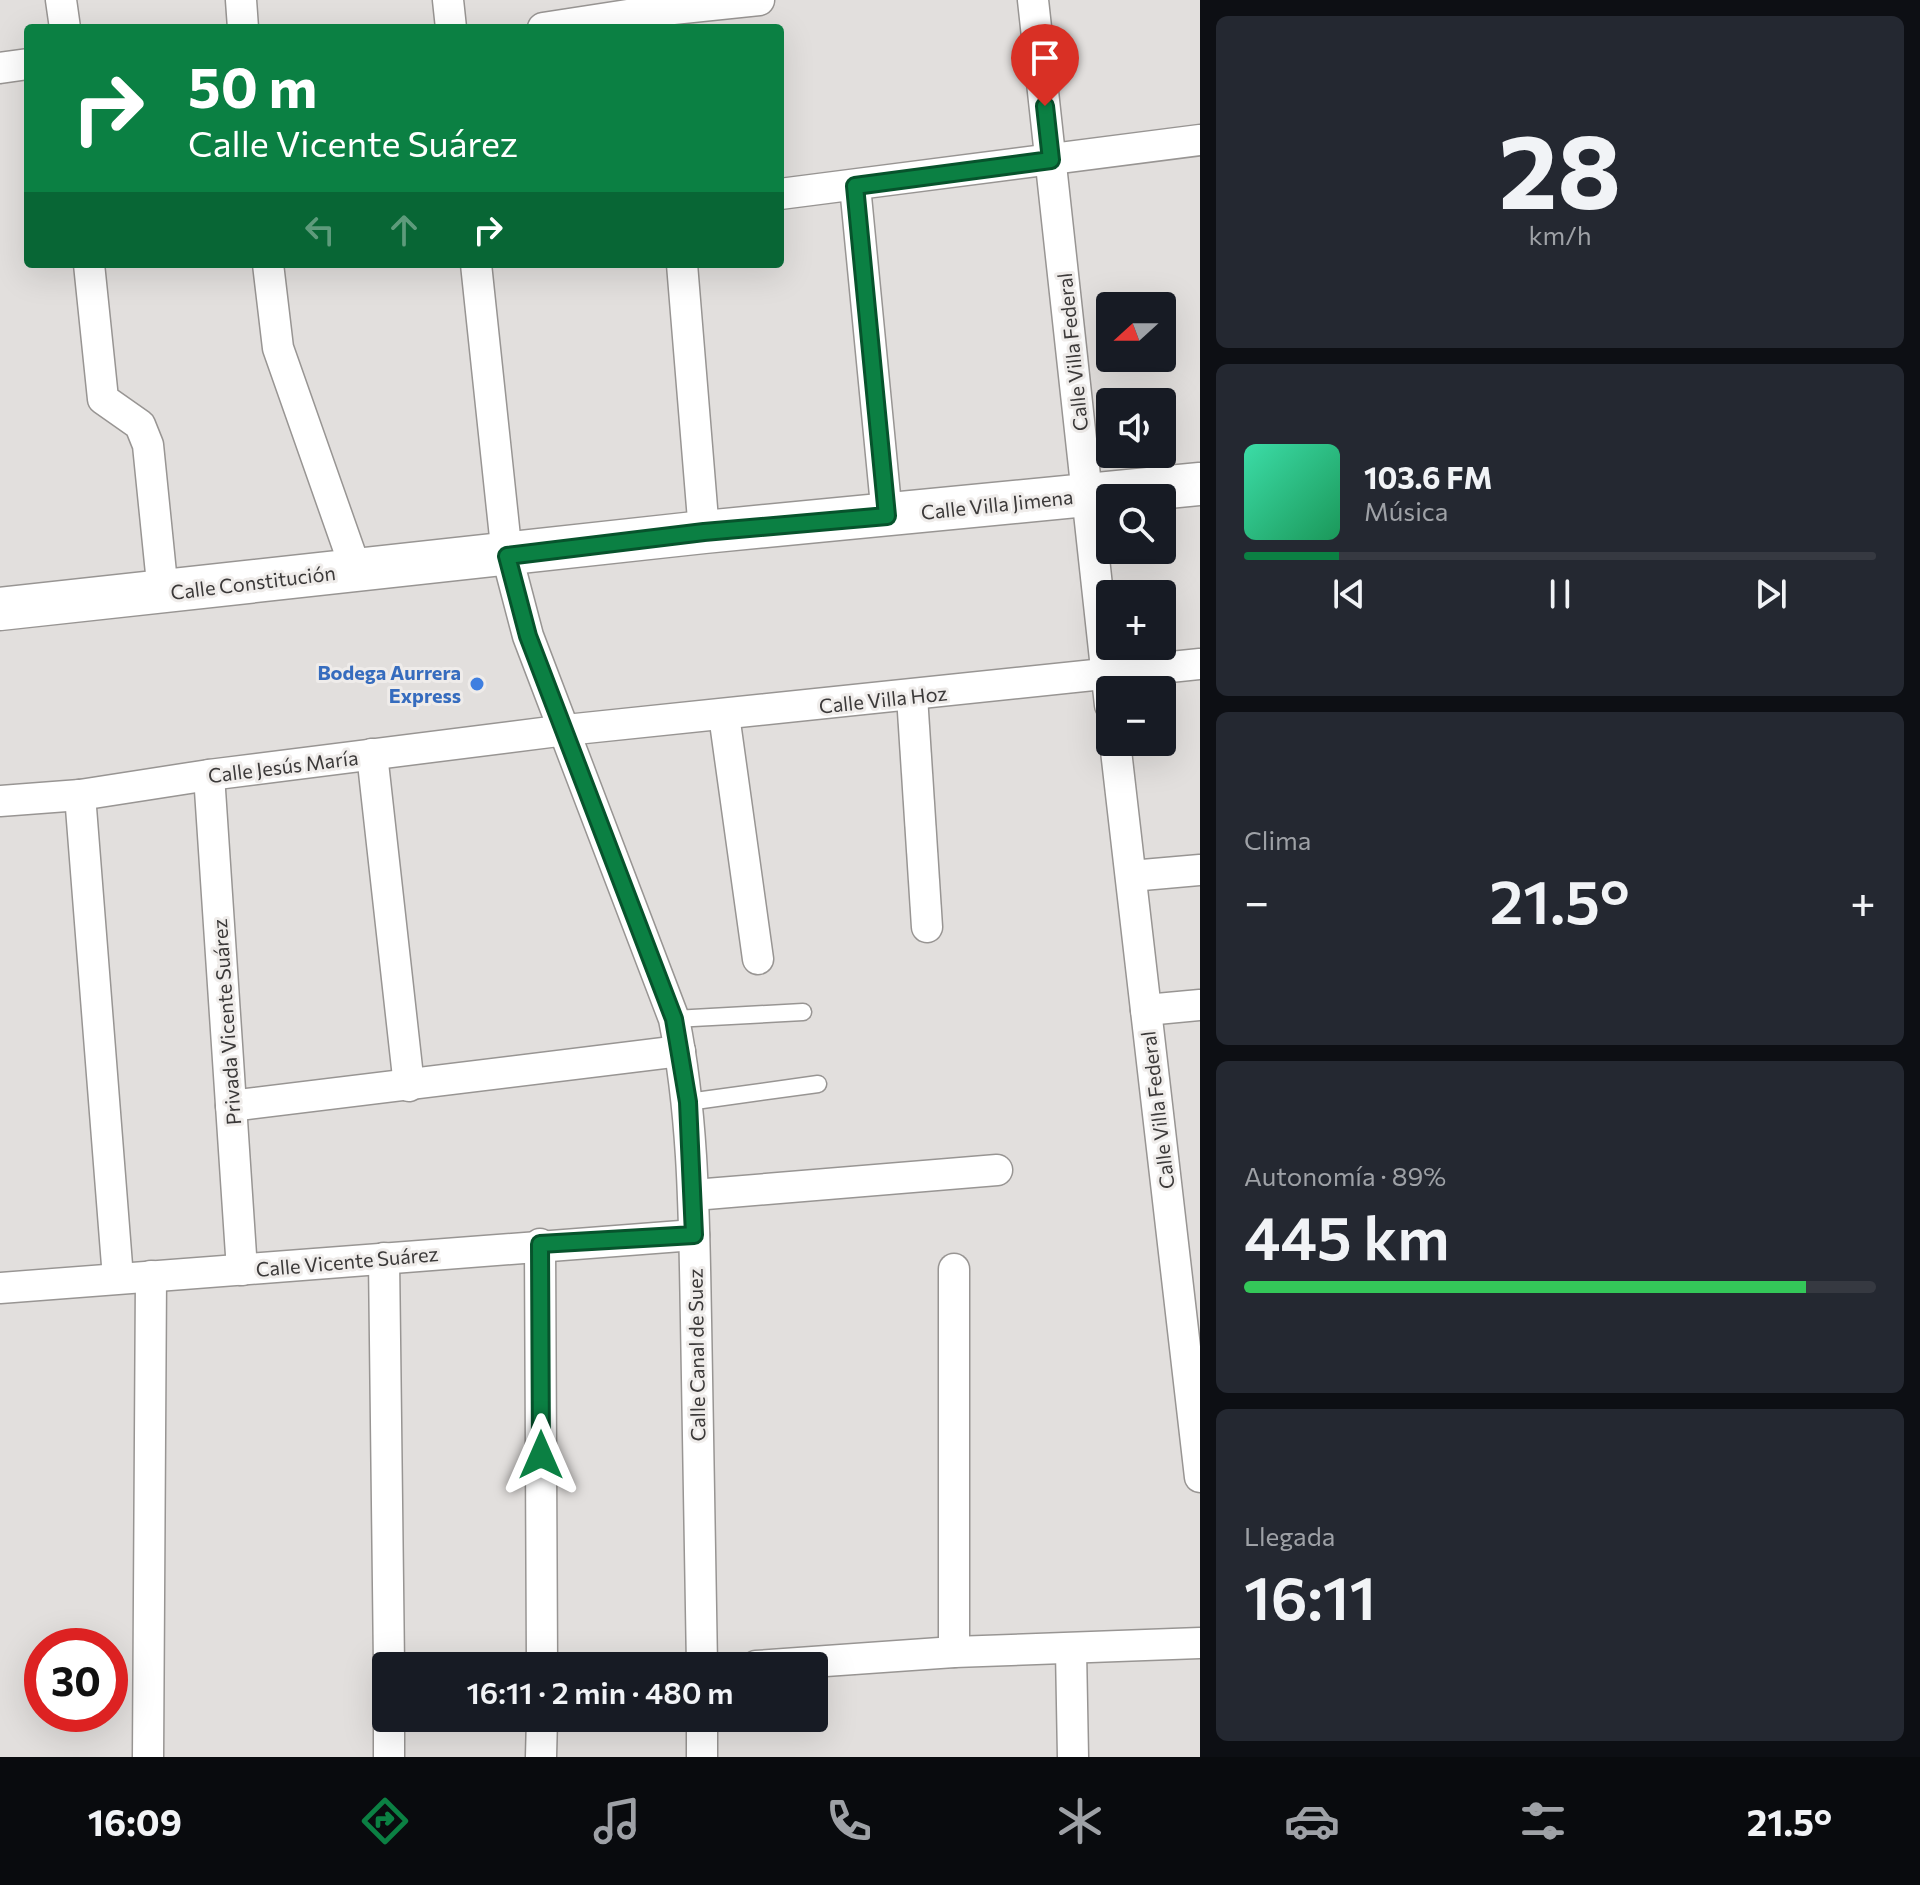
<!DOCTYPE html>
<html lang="es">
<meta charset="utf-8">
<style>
:root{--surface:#171b24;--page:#242831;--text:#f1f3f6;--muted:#9ea1a6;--line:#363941;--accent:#0b8043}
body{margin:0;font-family:Commissioner,sans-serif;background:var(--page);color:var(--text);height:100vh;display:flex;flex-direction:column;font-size:30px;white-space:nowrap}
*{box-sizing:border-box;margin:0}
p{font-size:26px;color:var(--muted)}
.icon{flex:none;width:44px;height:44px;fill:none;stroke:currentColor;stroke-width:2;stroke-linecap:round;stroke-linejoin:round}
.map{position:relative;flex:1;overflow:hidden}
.panel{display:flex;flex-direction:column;gap:16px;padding:16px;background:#0d0f14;width:720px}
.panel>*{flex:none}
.top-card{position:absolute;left:24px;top:24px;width:760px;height:244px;border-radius:8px;box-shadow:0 8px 32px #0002;background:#0b8043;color:#fff;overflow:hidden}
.needle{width:52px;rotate:249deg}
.tools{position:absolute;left:1096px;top:292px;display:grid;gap:16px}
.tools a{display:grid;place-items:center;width:80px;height:80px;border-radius:8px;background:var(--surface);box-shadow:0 8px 32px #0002;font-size:40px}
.speed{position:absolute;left:24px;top:1628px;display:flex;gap:16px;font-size:40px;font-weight:700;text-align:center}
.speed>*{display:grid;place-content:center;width:104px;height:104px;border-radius:50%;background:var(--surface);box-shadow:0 8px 32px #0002;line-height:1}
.speed .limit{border:12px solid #d22;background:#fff;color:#111}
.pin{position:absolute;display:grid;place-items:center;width:68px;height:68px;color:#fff;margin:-82px -34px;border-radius:50% 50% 50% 0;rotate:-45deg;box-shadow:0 0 8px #0007}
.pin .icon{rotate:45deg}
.me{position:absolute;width:88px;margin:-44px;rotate:0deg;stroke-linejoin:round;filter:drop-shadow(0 0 6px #0008)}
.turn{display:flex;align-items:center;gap:28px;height:168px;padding:0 32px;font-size:36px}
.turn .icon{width:104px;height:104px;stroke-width:2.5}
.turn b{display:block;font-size:56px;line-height:68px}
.lanes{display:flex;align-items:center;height:76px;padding:0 32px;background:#0003;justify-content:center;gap:40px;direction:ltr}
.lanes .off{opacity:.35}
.big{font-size:60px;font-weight:600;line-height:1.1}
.panel .tile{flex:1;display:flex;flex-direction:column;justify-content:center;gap:12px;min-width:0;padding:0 28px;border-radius:12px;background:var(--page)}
.panel .dial{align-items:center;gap:0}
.dial b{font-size:104px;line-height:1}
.song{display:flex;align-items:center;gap:24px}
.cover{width:96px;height:96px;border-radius:12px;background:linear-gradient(135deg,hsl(160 70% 55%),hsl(150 70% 35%))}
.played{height:8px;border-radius:4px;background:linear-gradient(90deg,var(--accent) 15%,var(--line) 15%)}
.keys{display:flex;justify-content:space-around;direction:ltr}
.heat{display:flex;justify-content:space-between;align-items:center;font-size:44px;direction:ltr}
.charge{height:12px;border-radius:6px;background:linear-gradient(90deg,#34c759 89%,var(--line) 0)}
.trip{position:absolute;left:372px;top:1652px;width:456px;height:80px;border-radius:8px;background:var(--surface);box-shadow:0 8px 32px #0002;font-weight:600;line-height:80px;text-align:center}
.dock{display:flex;height:128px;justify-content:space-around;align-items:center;background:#090b0e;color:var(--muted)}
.dock .icon{width:56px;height:56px}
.dock .selected{color:var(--accent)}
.dock b{font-size:36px;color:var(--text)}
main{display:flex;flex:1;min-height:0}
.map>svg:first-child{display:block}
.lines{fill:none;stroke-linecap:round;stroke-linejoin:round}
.lane-casing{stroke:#989593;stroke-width:19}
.street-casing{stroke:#989593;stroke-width:33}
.secondary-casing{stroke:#989593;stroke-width:45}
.lane{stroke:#fff;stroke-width:16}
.street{stroke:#fff;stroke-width:30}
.secondary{stroke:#fff;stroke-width:42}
.route-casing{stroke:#07532c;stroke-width:20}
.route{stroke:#0b8043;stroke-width:14}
.shop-dot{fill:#3f7fe0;stroke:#efecea;stroke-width:3}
.labels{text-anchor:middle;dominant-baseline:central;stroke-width:6;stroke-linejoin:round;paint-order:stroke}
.street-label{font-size:20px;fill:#3b3939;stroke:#efecea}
.shop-label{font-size:20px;font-weight:bold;fill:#366cbe;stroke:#efecea;text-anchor:end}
</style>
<main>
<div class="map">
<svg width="1200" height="1757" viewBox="0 0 1200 1757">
<rect width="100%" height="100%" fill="#e2dfdd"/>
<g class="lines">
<defs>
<g id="lane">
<polyline points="674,1019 803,1012"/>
<polyline points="688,1102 818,1084"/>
</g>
<g id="street">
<polyline points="61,0 65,28"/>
<polyline points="241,0 243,28"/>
<polyline points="448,0 451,28"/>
<polyline points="1033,0 1110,705"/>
<polyline points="543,28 654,11 759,0"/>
<polyline points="0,68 28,64"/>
<polyline points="855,186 887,516"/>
<polyline points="780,194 1200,140"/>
<polyline points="89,264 103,399 140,425 148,445 163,593"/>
<polyline points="268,264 278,348 356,570"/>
<path d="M476 264 507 556 528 636 674 1019C694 1119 694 1219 696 1320 698 1436 700 1551 702 1666"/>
<polyline points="682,264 704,532"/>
<polyline points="912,696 927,927"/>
<polyline points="724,715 758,959"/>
<polyline points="1115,742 1200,1477"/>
<polyline points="372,754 409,1086"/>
<polyline points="209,775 242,1270"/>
<polyline points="80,795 118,1278"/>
<polyline points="0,801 80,795 209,775 566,730 1200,664"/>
<polyline points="1131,876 1200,870"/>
<polyline points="1146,1010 1200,1005"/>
<polyline points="231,1106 680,1051"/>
<polyline points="694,1195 997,1170"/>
<polyline points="540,1244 542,1666"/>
<polyline points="384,1258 389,1666"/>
<polyline points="954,1269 954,1652"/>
<polyline points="0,1288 694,1235"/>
<polyline points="1071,1650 1073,1757"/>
<polyline points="756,1666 954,1652 1200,1643"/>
<polyline points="148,1757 151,1276"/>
<polyline points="389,1757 389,1718"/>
<polyline points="541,1757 542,1718"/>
<polyline points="702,1757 702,1718"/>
</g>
<polyline id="secondary" points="0,609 704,532 1200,484"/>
</defs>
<use href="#lane" class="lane-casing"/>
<use href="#street" class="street-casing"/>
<use href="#secondary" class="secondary-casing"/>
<use href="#lane" class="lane"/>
<use href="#street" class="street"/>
<use href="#secondary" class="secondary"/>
</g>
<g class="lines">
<defs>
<polyline id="route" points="541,1455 540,1244 694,1235 688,1102 674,1019 528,636 507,556 704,532 887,516 855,186 1051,160 1045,106"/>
</defs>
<use href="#route" class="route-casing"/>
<use href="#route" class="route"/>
</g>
<circle class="shop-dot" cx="477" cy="684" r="8"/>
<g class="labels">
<g class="street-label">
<text transform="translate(1072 352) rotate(-96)">Calle Villa Federal</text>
<text transform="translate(997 504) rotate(-6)">Calle Villa Jimena</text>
<text transform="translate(253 582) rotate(-7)">Calle Constitución</text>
<text transform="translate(883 699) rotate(-6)">Calle Villa Hoz</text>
<text transform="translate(283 766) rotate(-7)">Calle Jesús María</text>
<text transform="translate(226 1022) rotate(-94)">Privada Vicente Suárez</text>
<text transform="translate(1157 1110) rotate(-97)">Calle Villa Federal</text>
<text transform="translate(347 1261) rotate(-5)">Calle Vicente Suárez</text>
<text transform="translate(696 1355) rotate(-91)">Calle Canal de Suez</text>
</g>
<g class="shop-label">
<text x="461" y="672">Bodega Aurrera<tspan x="461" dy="23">Express</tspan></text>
</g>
</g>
</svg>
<div class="tools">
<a><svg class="needle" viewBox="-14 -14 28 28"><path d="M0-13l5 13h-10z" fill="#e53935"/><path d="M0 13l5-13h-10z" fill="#9ea1a6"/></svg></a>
<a><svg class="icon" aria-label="sound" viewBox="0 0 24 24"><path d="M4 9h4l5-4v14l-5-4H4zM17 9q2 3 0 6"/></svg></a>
<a><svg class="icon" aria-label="search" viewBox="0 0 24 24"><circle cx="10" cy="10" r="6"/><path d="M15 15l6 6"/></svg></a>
<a>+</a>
<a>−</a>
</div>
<div class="speed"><div class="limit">30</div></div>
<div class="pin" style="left:1045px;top:106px;background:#d93025"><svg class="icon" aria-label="arrive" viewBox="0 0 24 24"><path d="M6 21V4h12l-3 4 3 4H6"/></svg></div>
<svg class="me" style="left:541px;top:1455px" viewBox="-20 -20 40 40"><path d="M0-17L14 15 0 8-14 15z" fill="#0b8043" stroke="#fff" stroke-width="4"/></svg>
<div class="trip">16:11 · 2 min · 480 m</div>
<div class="top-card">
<div class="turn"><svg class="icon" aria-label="right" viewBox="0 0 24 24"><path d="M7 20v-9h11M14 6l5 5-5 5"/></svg><div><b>50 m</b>Calle Vicente Suárez</div></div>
<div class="lanes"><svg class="icon off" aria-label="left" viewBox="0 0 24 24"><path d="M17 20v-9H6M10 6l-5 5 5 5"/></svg><svg class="icon off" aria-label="ahead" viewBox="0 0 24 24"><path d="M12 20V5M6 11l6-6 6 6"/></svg><svg class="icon" aria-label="right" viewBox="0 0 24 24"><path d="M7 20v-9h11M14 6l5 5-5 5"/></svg></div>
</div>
</div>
<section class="panel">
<div class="tile dial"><b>28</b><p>km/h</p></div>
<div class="tile">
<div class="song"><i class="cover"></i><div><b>103.6 FM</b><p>Música</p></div></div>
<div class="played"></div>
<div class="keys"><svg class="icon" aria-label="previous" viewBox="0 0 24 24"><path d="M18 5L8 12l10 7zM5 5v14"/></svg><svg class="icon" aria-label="pause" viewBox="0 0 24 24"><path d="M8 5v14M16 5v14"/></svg><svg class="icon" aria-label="next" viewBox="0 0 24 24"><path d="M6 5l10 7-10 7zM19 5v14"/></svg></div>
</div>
<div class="tile"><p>Clima</p>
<div class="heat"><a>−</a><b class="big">21.5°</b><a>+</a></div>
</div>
<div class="tile"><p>Autonomía · 89%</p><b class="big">445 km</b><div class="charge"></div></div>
<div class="tile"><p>Llegada</p><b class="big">16:11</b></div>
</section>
</main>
<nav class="dock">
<b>16:09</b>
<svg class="icon selected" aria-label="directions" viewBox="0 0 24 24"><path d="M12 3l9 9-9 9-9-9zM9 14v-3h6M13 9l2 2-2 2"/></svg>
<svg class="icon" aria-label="music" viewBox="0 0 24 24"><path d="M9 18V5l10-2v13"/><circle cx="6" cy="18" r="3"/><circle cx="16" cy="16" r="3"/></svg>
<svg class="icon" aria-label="phone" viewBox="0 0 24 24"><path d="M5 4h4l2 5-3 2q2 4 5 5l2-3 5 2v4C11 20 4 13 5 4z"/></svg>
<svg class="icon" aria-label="climate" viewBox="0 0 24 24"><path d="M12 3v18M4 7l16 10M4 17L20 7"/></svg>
<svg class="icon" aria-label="car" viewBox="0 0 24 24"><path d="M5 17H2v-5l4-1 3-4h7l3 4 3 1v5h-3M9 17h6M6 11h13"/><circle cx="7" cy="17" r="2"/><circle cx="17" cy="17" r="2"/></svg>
<svg class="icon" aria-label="filters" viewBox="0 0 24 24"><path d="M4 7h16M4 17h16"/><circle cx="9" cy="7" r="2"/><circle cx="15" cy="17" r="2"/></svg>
<b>21.5°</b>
</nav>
